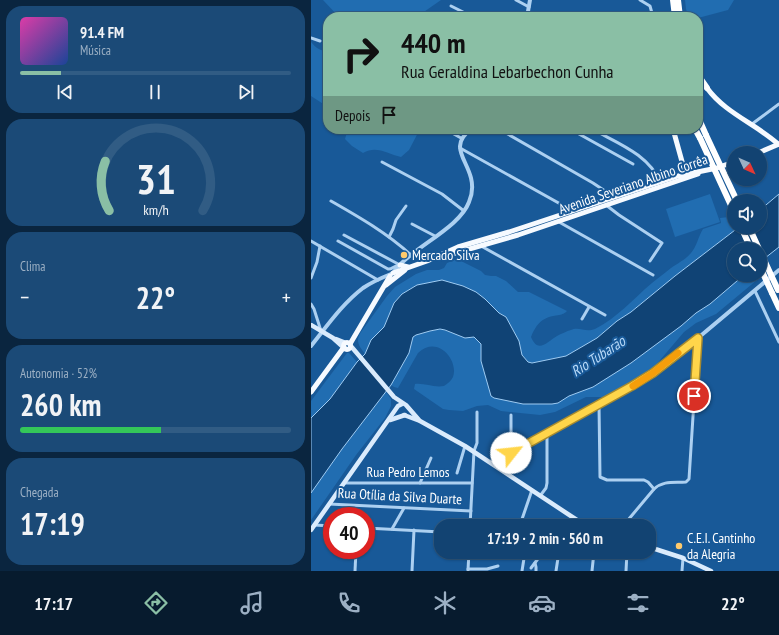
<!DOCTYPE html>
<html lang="pt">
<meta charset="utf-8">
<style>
:root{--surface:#124372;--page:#1b4a77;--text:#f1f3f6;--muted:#9cb0c4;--line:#315c84;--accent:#8abfa5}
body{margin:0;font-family:"PT Sans Narrow",sans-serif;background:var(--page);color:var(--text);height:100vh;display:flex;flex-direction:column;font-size:15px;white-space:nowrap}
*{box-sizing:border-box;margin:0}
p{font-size:13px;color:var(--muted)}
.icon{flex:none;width:22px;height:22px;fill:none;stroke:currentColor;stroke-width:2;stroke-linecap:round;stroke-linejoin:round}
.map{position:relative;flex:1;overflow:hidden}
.details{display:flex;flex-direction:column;gap:6px;padding:6px;background:#0a253f;width:311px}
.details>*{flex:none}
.guide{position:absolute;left:12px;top:12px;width:380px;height:122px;border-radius:16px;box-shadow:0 1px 3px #0004,0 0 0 1px var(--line);background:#8abfa5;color:#111;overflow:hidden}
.needle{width:26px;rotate:134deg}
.controls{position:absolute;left:416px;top:146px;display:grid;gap:8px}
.controls a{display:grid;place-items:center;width:40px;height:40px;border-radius:50%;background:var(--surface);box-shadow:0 1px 3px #0004,0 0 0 1px var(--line);font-size:20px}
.speed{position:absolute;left:12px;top:507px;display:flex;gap:8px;font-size:20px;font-weight:700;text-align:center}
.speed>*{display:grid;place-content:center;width:52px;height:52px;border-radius:50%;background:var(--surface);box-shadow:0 1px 3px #0004,0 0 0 1px var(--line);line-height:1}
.speed .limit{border:6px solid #d22;background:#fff;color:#111}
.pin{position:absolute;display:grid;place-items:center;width:34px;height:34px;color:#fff;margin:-17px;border:2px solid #fff;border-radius:50%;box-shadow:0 1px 4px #0007}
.me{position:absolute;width:44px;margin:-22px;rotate:61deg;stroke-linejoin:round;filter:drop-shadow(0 0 3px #0008)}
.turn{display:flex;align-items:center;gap:14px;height:84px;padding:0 12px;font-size:18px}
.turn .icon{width:52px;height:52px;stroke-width:2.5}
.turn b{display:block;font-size:28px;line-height:34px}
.then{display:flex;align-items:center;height:38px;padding:0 12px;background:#0003;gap:8px;font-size:15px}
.big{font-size:30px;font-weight:600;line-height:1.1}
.details .widget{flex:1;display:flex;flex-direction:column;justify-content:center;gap:6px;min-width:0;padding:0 14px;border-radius:16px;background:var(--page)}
.details .dial{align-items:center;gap:0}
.dial svg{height:104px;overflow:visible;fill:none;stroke:var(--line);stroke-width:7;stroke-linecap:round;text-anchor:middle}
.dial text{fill:var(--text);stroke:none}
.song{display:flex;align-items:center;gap:12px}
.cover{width:48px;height:48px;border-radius:6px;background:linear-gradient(135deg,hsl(320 70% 55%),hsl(220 70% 35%))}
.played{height:4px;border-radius:2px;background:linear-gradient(90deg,var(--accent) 15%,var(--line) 15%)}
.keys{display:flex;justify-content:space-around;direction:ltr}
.heat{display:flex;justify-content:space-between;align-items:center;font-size:22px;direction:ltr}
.charge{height:6px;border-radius:3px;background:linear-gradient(90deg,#34c759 52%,var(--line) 0)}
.trip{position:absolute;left:123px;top:519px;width:222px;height:40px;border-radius:16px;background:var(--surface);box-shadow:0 1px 3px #0004,0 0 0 1px var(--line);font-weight:600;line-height:40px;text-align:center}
.tabs{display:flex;height:64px;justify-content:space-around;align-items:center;background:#071b2e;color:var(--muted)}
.tabs .icon{width:28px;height:28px}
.tabs .active{color:var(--accent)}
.tabs b{font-size:18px;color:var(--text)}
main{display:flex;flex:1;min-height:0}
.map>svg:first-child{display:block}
.green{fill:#216db1}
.water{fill:#104375;stroke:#9fccf3}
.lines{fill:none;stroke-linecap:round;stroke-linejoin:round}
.minor{stroke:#acd0f1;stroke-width:3}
.tertiary{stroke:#acd0f1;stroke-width:4}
.secondary{stroke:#daebfc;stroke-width:4.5}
.primary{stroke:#f6faff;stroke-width:5}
.motorway{stroke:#fff;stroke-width:6}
.motorway-bridge{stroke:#fff;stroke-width:6}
.route-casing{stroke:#a68a30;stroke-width:10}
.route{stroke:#ffd54a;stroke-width:7}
.slow{stroke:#f59e0b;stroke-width:7}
.poi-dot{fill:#ffca6c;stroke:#185998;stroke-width:1.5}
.labels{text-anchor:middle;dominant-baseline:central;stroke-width:4;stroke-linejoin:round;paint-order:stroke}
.street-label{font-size:14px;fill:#fff;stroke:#185998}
.poi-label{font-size:14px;fill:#fff;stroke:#185998;text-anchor:start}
.water-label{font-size:15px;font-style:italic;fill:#b9daf8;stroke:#185998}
</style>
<main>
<section class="details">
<div class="widget">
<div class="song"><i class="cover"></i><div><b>91.4 FM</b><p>Música</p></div></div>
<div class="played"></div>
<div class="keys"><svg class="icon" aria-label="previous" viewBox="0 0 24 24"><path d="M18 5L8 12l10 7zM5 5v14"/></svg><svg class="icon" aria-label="pause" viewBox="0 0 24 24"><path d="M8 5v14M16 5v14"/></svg><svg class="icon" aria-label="next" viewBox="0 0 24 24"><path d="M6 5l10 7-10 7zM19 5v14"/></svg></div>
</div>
<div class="widget dial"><svg viewBox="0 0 100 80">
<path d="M14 69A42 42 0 1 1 86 69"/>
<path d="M14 69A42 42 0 0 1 11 31" stroke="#8abfa5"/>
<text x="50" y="56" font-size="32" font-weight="700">31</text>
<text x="50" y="72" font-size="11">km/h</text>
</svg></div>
<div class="widget"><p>Clima</p>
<div class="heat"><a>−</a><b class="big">22°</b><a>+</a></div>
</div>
<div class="widget"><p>Autonomia · 52%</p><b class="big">260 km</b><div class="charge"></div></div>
<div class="widget"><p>Chegada</p><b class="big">17:19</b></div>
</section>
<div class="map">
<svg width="468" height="571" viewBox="0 0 468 571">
<rect width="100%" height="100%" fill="#185998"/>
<g class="green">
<polygon points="12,0 130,0 107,16 103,17 28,17"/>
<polygon points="374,0 423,0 417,10 387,18 377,16 375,9"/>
<path d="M0 42C5 48 9 51 17 51V107L0 96Z"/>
<path d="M37 129H109L98 150 90 157C76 154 66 145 52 153L41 146 34 139Z"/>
<polygon points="399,194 409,222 364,237 355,209"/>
<path d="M418 217 425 229 364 276 320 312 306 321 286 338 255 356 221 363 217 362 211 355 208 341 195 317 188 313 174 299 106 285 91 294 83 303 73 327 60 340 54 354C48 346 44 341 50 332L76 296 84 287 105 274 116 270H128L133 268 136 263 146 259 170 271 174 275 180 276H185L195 281 207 292H218L256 311C253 314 252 314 248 315 231 317 226 323 220 337 227 354 236 342 246 336 250 334 256 331 260 330 268 326 274 333 284 329 306 318 322 299 341 283 347 278 354 273 360 268 367 263 374 260 380 253 386 246 387 237 392 229L410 223 409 218Z"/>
<path d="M433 275H446V280L405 314 385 323 373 332 344 366 340 369 301 393 292 397H275L244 412 229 415 190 411 177 405 166 406 152 411 138 410 132 409 103 389 104 384C114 383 123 388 133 386 137 383 140 381 142 377 148 361 127 334 107 353L87 388 83 387 80 385 98 353 102 337 105 335 119 331 129 329 159 338 163 336 170 344V361L177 382 179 394 183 398 212 404 247 403 258 396 282 387 370 326 385 313 399 304Z"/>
<polygon points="36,353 38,353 46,362 19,399 0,418 0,401"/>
<polygon points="75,392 80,399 80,406 74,418 45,455 0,520 0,493 31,449"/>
</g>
<polygon class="water" points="468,194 468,247 449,262 449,249 423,249 423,275 433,275 399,304 385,313 370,326 320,363 282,387 258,396 247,403 241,404 212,404 183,398 180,396 170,361 170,344 163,337 154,338 134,330 129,329 119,331 105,335 102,337 98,353 80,385 31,449 0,493 0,418 19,399 46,362 54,354 60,340 73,327 83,303 91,294 106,285 131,280 152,286 165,292 174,299 188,313 195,317 208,341 211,355 217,362 221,363 255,356 286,338 306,321 320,312 364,276 428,227 449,227 449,210"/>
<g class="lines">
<g class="minor">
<polyline points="205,0 218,7"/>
<polyline points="329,0 339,6 342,17"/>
<polyline points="140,6 162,17"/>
<polyline points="0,38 9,41"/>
<polyline points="441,124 468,104"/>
<polyline points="134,129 150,138"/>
<polyline points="188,129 282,183 294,191 302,198"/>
<polyline points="259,129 322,164"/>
<path d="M281 129C308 144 337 154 350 183"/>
<polyline points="149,148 253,206 259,213"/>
<polyline points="71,162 131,194 153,211"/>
<path d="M20 201C48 217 76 233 100 255"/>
<polyline points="295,205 308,215 351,243 339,261"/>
<polyline points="248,222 342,275"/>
<polyline points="101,224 124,236"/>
<polyline points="33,235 89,265"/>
<polyline points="78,237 82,229 85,220 95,206"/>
<polyline points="0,241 67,280"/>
<path d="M27 241 77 269C81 270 83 265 89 265"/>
<polyline points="170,246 294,315"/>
<polyline points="0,278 6,262 9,246"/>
<polyline points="444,291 468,342"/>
<polyline points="0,304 3,309 10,331"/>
<polyline points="271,319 278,307"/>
<polyline points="288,405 289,477 296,480 333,480 337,482 343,489"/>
<polyline points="200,415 200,453"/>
<polyline points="146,473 154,446"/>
<polyline points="33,483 161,483"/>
<polyline points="109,483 120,458"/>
<polyline points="229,496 235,488 236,483 236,433"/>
<polyline points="18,504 160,511"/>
<polyline points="3,525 21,526"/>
<polyline points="209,525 221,490"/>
<polyline points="159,526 163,451 166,443 166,412"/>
<polyline points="195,526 209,525"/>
<path d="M312 526 343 489C353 480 363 483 375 482L378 479 387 338"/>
<polyline points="55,528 130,532"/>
<polyline points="81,529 93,508"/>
<polyline points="244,552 247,558 245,571"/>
<polyline points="224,563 225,567 225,571"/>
<polyline points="220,568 232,552"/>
<polyline points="157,569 176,569 187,566"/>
<polyline points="157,570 158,552"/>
<polyline points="44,571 45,550"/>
<polyline points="101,571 103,530"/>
<polyline points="211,571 214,552"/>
<polyline points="281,571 283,552"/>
<polyline points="315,571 316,552"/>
<polyline points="371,571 372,558"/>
</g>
<g class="tertiary">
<polyline points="216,17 219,0"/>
<path d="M82 273C99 248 148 229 158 202 161 195 162 186 160 178 155 158 138 146 160 129"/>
<path d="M0 346C16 326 31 304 52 288 61 282 70 278 80 274"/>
<polyline points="181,463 308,394 342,373 387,338 468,270"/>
</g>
<g class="secondary">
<polyline points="0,325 22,338 32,347"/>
<polyline points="25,339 35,343"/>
<polyline points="39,345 83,397 95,405 108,420"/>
<polyline points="93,415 109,421 154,446 275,526"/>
<polyline points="79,420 94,415"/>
<polyline points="0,530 87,406 91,404"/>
<polyline points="338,547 372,558 400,571"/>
</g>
<g class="primary">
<path d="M396 88C414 113 445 124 467 144"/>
<polyline points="362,129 375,176"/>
<polyline points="447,153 468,144"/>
<polyline points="408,167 423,162"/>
<polyline points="134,256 207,235 387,174"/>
<polyline points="89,265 97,267"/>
<polyline points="82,273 116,261 147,247 198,232 367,176 406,168"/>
<polyline points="75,285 94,270"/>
<circle cx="36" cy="346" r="3.5"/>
<polyline points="39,344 79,276"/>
<polyline points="0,392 33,347"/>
</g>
<g class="motorway">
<polyline points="362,0 364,17"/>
<polyline points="367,0 369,17"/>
<polyline points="387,75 396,88"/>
<polyline points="387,117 395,135"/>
<polyline points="384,129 389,138"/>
<polyline points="430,227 440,249"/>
<polyline points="438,227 448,249"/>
<polyline points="461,293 468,308"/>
</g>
<g class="motorway-bridge">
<polyline points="395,135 426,201"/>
<polyline points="389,138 423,212"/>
<polyline points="449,251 467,290"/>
<polyline points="449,267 461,293"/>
</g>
</g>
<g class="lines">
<defs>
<polyline id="route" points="200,453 321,386 342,373 387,338 383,396"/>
</defs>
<use href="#route" class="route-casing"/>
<use href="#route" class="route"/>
<polyline class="slow" points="322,386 342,373 367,353"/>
</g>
<g class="poi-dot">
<circle cx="93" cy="255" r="4"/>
<circle cx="368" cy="546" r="4"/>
</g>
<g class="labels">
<g class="street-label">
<text transform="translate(322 184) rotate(-19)">Avenida Severiano Albino Corrêa</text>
<text x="97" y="472">Rua Pedro Lemos</text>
<text transform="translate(89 496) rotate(3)">Rua Otília da Silva Duarte</text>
</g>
<g class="poi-label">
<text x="101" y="255">Mercado Silva</text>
<text x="376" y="538">C.E.I. Cantinho<tspan x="376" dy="16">da Alegria</tspan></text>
</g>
<g class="water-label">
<text transform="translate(287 356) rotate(-33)">Rio Tubarão</text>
</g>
</g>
</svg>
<div class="controls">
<a><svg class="needle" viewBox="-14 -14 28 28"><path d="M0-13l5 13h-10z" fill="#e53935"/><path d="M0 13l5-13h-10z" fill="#9cb0c4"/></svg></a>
<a><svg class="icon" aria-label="sound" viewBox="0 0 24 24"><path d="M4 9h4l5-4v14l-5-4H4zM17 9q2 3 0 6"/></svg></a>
<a><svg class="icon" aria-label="search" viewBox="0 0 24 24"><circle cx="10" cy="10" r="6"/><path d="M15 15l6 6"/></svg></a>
</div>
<div class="speed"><div class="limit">40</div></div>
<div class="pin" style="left:383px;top:396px;background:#d93025"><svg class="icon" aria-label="arrive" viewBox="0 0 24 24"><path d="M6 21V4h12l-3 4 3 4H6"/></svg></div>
<svg class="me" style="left:200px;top:453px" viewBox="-20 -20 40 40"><circle r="19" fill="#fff"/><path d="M0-13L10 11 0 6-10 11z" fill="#ffd54a"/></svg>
<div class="trip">17:19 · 2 min · 560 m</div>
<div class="guide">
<div class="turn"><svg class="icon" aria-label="right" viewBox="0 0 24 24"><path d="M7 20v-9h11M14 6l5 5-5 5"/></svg><div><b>440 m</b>Rua Geraldina Lebarbechon Cunha</div></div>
<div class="then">Depois<svg class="icon" aria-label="arrive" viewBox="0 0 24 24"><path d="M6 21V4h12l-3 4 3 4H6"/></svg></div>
</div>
</div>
</main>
<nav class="tabs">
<b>17:17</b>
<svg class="icon active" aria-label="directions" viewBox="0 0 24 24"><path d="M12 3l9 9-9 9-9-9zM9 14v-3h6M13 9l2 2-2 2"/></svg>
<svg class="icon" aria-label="music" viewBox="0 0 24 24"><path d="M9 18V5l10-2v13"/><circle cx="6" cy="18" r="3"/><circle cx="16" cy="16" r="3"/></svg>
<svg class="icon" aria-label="phone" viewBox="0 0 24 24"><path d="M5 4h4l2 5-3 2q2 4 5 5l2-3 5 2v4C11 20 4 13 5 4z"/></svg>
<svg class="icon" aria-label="climate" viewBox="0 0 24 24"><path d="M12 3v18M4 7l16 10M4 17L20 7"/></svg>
<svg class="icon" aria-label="car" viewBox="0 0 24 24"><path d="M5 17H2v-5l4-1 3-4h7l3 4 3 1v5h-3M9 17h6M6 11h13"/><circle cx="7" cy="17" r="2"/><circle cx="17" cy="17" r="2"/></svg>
<svg class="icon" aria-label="filters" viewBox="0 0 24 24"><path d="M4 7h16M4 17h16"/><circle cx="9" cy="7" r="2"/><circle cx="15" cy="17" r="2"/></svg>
<b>22°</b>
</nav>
